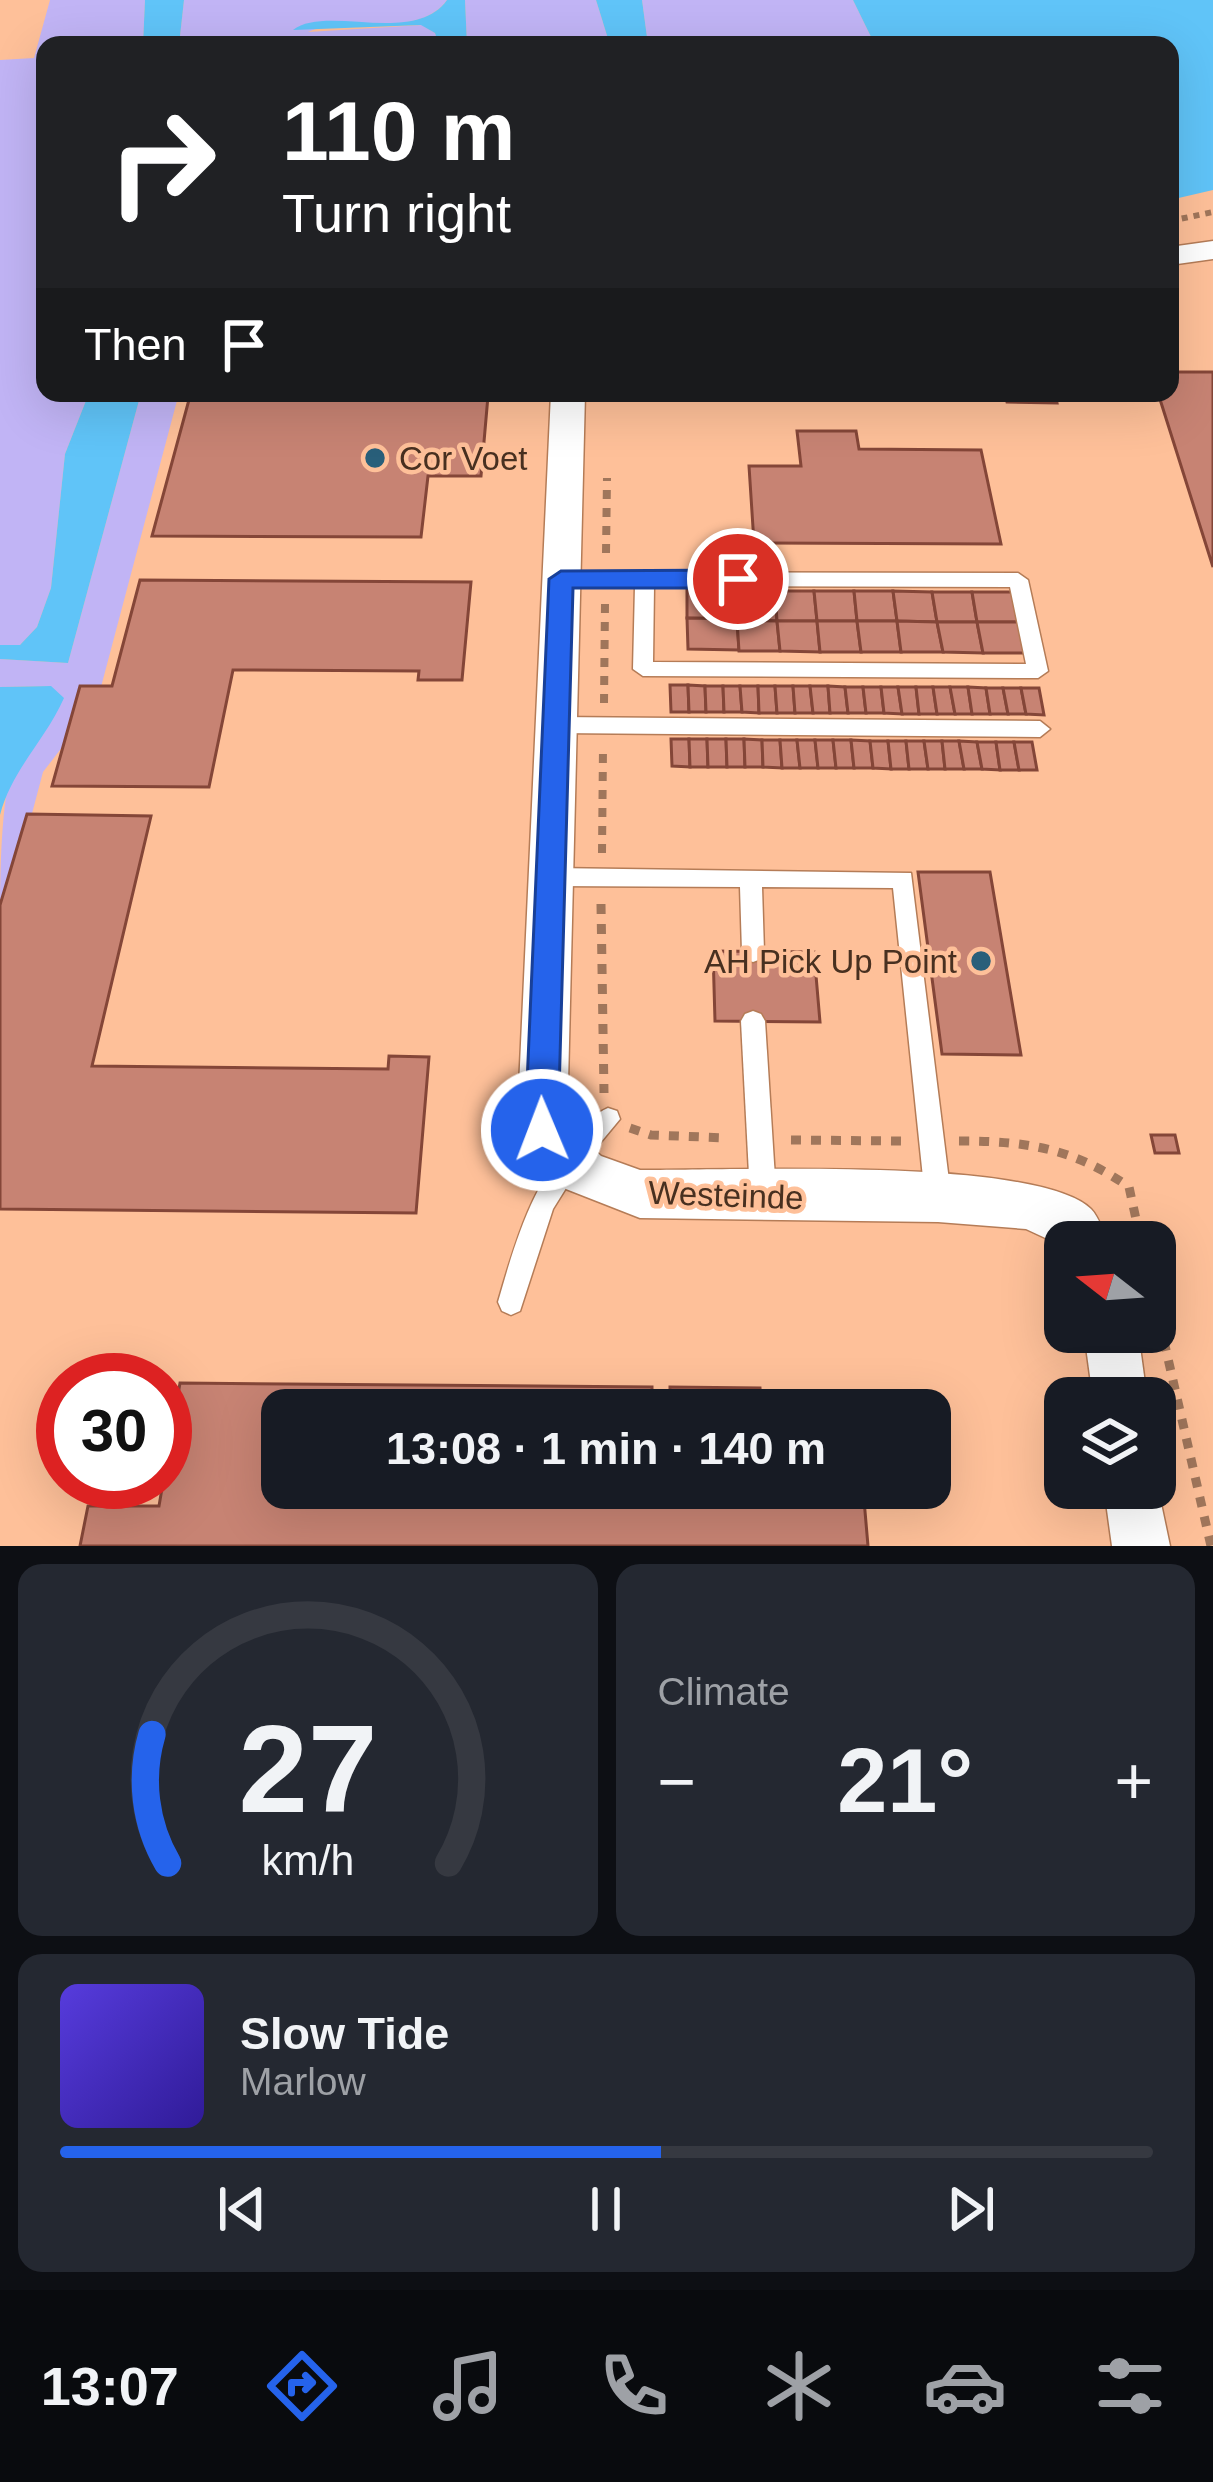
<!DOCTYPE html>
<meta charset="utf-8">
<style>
:root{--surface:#171b24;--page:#242831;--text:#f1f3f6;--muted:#9ea1a6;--line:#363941;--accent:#2563eb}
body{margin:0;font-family:Helvetica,sans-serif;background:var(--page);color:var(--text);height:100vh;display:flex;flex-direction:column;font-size:45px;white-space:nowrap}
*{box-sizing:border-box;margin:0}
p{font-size:39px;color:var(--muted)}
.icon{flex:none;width:66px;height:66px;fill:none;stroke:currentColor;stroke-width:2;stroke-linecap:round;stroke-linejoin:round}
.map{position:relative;height:1546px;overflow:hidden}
.drawer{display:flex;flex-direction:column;gap:18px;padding:18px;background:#0d0f14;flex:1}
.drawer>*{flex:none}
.guide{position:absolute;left:36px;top:36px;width:1143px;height:366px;border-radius:24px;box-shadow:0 12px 48px #0002;background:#202124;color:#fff;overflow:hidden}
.needle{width:78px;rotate:287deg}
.buttons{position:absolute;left:1044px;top:1221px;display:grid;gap:24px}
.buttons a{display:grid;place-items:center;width:132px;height:132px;border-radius:24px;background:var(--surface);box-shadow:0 12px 48px #0002;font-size:60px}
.speed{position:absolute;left:36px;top:1353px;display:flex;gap:24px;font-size:60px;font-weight:700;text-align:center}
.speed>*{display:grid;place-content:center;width:156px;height:156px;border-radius:50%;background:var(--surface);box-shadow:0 12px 48px #0002;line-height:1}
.speed .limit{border:18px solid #d22;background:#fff;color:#111}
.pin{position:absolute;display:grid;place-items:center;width:102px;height:102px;color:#fff;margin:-51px;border:6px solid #fff;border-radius:50%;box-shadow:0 3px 12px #0007}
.me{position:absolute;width:132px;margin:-66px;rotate:359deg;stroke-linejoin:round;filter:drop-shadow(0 0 9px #0008)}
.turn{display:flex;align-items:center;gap:42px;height:252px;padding:0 48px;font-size:54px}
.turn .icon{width:156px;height:156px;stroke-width:2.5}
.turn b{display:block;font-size:84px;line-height:102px}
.then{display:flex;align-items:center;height:114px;padding:0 48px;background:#0003;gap:24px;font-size:45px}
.big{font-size:90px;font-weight:800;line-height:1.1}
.drawer .widget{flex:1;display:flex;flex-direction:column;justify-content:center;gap:18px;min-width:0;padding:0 42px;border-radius:24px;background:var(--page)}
.drawer .dial{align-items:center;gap:0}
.dial svg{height:312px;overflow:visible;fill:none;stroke:var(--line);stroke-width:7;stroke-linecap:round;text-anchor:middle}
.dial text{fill:var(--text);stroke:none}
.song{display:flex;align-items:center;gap:36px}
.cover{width:144px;height:144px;border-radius:18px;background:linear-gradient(135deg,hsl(250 70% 55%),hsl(250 70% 35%))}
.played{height:12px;border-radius:6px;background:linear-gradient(90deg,var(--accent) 55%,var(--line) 55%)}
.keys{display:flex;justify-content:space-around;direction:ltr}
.heat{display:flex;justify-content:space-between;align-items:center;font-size:66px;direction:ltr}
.drawer .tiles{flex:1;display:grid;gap:18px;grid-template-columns:1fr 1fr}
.widget:last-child{grid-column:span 2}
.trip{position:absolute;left:261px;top:1389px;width:690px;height:120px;border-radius:24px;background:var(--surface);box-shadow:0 12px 48px #0002;font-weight:800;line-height:120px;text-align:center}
.tabs{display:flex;height:192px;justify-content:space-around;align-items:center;background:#090b0e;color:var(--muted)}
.tabs .icon{width:84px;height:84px}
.tabs .active{color:var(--accent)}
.tabs b{font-size:54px;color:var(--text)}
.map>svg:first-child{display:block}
.green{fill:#c1b4f5}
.water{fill:#60c4f8}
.building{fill:#c78373;stroke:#844638;stroke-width:3}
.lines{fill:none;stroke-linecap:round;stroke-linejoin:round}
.service-casing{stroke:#b57c57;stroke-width:3}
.minor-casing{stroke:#b57c57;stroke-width:3}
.path-far2{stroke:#a0765b;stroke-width:6;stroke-dasharray:6 6;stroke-linecap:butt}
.path-far1{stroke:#a0765b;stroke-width:8;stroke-dasharray:9 9;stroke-linecap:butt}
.path{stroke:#a0765b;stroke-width:9;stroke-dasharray:10 10;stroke-linecap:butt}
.service{fill:#fff;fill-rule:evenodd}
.minor{fill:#fff;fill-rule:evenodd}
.route{fill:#2563eb;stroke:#184099;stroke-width:3}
.poi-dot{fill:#295f7a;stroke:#fec099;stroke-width:4.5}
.labels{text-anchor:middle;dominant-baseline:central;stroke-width:9;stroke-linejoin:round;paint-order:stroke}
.poi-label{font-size:33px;fill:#483020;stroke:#fec099;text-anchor:start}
.street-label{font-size:33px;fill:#483020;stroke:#fec099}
</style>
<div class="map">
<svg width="1213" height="1546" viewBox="0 0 1213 1546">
<rect width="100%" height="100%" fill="#fec099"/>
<g class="green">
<polygon points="50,0 145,0 143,45 45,45 45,393 89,393 65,454 51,588 37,627 20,645 0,645 0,60 34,58"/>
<path d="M184 0H447C418 40 348 14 308 32L422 25 435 33 439 45H179Z"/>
<polygon points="465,0 596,0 610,45 467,45"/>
<polygon points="642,0 853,0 875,45 648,45"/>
<path d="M141 393H179L97 702 43 772 0 934C0 887 0 829 8 784 26 735 50 758 51 686L0 687V659L68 663Z"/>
</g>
<g class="water">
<polygon points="145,0 184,0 179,45 143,45"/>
<path d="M447 0H465L467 45H439L435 33 421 25 293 30C326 4 414 46 447 0Z"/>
<polygon points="596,0 642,0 648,45 610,45"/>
<polygon points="853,0 1213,0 1213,190 1170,200 1170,45 875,45"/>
<polygon points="89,393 141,393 68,663 0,659 0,645 20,645 37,627 51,588 65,454"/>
<path d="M51 686 64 698C45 741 12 769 0 815V687Z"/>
</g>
<g class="building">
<polygon points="1170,372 1213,372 1213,567 1158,393 1170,393"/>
<polygon points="1005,393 1055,393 1057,403 1007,402"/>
<polygon points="190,396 488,396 481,476 428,476 421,537 152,536"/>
<polygon points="797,431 856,431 859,449 981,450 1001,544 754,543 749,466 801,466"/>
<polygon points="140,580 471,582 462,680 418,680 419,671 233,670 209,787 52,786 80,686 112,686"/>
<polygon points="687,588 735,589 737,619 687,618"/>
<polygon points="735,590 775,591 777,621 737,620"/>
<polygon points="775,591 814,591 817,621 777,621"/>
<polygon points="814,591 854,591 857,621 817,621"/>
<polygon points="854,591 893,591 897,621 857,621"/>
<polygon points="893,591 932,592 937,622 897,621"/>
<polygon points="932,592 972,592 977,622 937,622"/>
<polygon points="972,592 1012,592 1018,622 977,622"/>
<polygon points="687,618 737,619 739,650 688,649"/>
<polygon points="737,620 777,621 780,651 739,651"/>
<polygon points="777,621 817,621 820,652 780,651"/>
<polygon points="817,621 857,621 861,652 820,652"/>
<polygon points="857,621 897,621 901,652 861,652"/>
<polygon points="897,621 937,622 943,652 901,652"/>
<polygon points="937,622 977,622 983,653 943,652"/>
<polygon points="977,622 1018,622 1025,653 983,653"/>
<polygon points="670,685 688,685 689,712 671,712"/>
<polygon points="688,685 705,686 706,712 689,712"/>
<polygon points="705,686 723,686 724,712 706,712"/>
<polygon points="723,686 740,686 742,712 724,712"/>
<polygon points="740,686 758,686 759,713 742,712"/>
<polygon points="758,686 775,686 777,713 759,713"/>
<polygon points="775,686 793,686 795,713 777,713"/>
<polygon points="793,686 810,686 813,713 795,713"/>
<polygon points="810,686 828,686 830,713 813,713"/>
<polygon points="828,686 845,687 848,713 830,713"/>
<polygon points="845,687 863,687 866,713 848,713"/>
<polygon points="863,687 881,687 884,713 866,713"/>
<polygon points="881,687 898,687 902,714 884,713"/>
<polygon points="898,687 916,687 919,714 902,714"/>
<polygon points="916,687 933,687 937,714 919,714"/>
<polygon points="933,687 950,687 955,714 937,714"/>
<polygon points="950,687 968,687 972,714 955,714"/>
<polygon points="968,687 986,688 990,714 972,714"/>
<polygon points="986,688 1003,688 1008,714 990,714"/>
<polygon points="1003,688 1021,688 1026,714 1008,714"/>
<polygon points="1021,688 1039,688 1044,715 1026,714"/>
<polygon points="671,739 689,739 690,767 672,766"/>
<polygon points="689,739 707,739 708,767 690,767"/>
<polygon points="707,739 726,739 727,767 708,767"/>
<polygon points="726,739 744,739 745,767 727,767"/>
<polygon points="744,739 762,740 763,767 745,767"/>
<polygon points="762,740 780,740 782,768 763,767"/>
<polygon points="780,740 797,740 800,768 782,768"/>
<polygon points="797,740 815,740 818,768 800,768"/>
<polygon points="815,740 833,740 836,768 818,768"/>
<polygon points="833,740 851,740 854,768 836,768"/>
<polygon points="851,740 870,741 873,768 854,768"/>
<polygon points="870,741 888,741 891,769 873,768"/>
<polygon points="888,741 906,741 909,769 891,769"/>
<polygon points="906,741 924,741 928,769 909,769"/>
<polygon points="924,741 942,741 945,769 928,769"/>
<polygon points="942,741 959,741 964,769 945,769"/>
<polygon points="959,741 977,742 982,769 964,769"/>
<polygon points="977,742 996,742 1000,770 982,769"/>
<polygon points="996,742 1014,742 1019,770 1000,770"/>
<polygon points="1014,742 1032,742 1037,770 1019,770"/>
<polygon points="27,814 151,816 92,1066 388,1069 389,1056 429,1057 416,1213 0,1209 0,905"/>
<polygon points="918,872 990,872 1021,1055 942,1054"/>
<polygon points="713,951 814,952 820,1022 715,1021"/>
<polygon points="1151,1135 1175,1135 1179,1153 1155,1153"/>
<polygon points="180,1383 652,1387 652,1403 670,1403 670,1387 760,1388 761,1404 857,1405 857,1410 282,1410 282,1488 863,1488 868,1546 80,1546 88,1506 159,1506"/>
</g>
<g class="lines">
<defs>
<g id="service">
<path d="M561 572 1018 573 1028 580 1048 671 1038 678 643 676 633 669 635 586 554 584 551 579 554 574ZM654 586 1010 587 1026 664 653 662Z"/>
<polygon points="556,717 1040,721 1050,729 1040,737 556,733 546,725"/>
<polygon points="553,868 911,873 951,1197 947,1205 938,1209 929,1205 925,1197 893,888 762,887 764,952 761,959 753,962 745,959 742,952 740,887 553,886 545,883 542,877 545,871"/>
<polygon points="753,1011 761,1014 765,1021 776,1194 772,1202 763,1206 754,1202 750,1194 741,1021 745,1014"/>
<path d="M608 1108 617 1111 620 1119 576 1172 553 1209 520 1311 511 1315 502 1311 498 1302C516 1239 533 1181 579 1132 588 1122 596 1113 608 1108Z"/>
</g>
<g id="minor">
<polygon points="1213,241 1213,259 1170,265 1170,247"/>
<path d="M551 393H585L567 1124 601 1156 640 1170C726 1171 1036 1156 1091 1209 1099 1217 1103 1232 1108 1242H1065V1260L1054 1242 1026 1229 938 1222 640 1218 566 1189 534 1160 517 1130Z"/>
<polygon points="1084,1332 1138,1332 1147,1398 1093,1398"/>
<polygon points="1155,1475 1170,1546 1112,1546 1104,1488 1155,1488"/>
</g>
</defs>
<use href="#service" class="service-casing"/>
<use href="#minor" class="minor-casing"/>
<polyline class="path-far2" points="1170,221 1213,212"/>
<g class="path-far1">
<polyline points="606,553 607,478"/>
<polyline points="604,703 605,604"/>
<polyline points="602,853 603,748"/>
</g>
<g class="path">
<polyline points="601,904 604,1093"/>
<polyline points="630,1128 651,1135 728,1138"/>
<polyline points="791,1140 902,1141"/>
<path d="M959 1141C1026 1141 1073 1148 1129 1187L1141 1242"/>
<polyline points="1155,1302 1211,1546"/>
</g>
<use href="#service" class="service"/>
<use href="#minor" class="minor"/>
</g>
<polygon class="route" points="738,570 750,579 738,588 573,588 558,1130 553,1140 542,1144 530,1140 525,1130 549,579 561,571"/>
<g class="poi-dot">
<circle cx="375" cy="458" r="12"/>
<circle cx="981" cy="961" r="12"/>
</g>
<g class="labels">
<g class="poi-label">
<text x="399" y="458">Cor Voet</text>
<text x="957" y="961" text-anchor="end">AH Pick Up Point</text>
</g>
<g class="street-label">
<text transform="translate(726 1195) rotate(2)">Westeinde</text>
</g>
</g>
</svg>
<div class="buttons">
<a><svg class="needle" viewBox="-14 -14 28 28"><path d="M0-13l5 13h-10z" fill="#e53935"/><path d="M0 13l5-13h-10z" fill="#9ea1a6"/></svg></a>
<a><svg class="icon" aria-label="layers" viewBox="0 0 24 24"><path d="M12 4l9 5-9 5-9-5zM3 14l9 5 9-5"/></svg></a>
</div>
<div class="speed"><div class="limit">30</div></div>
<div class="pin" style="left:738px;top:579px;background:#d93025"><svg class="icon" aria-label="arrive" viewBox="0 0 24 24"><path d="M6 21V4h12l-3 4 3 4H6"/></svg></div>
<svg class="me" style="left:542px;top:1130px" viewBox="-20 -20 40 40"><circle r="17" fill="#2563eb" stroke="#fff" stroke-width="3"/><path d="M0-11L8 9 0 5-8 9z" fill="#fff"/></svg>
<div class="trip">13:08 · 1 min · 140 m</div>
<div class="guide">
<div class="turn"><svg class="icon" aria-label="right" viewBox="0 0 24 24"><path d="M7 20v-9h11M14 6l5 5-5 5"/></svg><div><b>110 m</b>Turn right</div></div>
<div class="then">Then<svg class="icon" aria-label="arrive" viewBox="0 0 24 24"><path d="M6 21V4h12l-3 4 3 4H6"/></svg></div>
</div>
</div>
<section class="drawer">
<div class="tiles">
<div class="widget dial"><svg viewBox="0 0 100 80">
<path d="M14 69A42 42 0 1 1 86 69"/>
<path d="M14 69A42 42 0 0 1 10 36" stroke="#2563eb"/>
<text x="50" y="56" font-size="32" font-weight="700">27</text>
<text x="50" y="72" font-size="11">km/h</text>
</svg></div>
<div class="widget"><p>Climate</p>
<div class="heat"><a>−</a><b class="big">21°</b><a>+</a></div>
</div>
<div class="widget">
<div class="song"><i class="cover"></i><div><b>Slow Tide</b><p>Marlow</p></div></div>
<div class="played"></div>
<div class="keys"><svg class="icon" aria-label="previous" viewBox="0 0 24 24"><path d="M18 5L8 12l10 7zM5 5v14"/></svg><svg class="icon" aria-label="pause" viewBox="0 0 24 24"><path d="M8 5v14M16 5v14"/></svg><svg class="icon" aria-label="next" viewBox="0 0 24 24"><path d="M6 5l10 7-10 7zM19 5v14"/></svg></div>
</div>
</div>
</section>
<nav class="tabs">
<b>13:07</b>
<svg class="icon active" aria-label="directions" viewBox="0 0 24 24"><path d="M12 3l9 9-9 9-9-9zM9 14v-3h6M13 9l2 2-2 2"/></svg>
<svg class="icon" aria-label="music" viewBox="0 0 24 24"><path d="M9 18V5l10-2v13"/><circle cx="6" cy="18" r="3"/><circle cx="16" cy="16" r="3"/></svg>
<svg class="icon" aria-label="phone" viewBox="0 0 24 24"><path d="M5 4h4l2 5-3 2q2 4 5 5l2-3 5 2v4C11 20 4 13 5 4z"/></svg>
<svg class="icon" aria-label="climate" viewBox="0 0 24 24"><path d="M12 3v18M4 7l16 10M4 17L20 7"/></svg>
<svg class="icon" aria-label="car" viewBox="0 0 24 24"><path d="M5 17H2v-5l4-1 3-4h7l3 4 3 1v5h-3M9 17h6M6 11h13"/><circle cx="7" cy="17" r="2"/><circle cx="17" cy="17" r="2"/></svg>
<svg class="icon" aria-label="filters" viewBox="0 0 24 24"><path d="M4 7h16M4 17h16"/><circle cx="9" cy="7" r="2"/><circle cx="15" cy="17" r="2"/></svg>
</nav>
